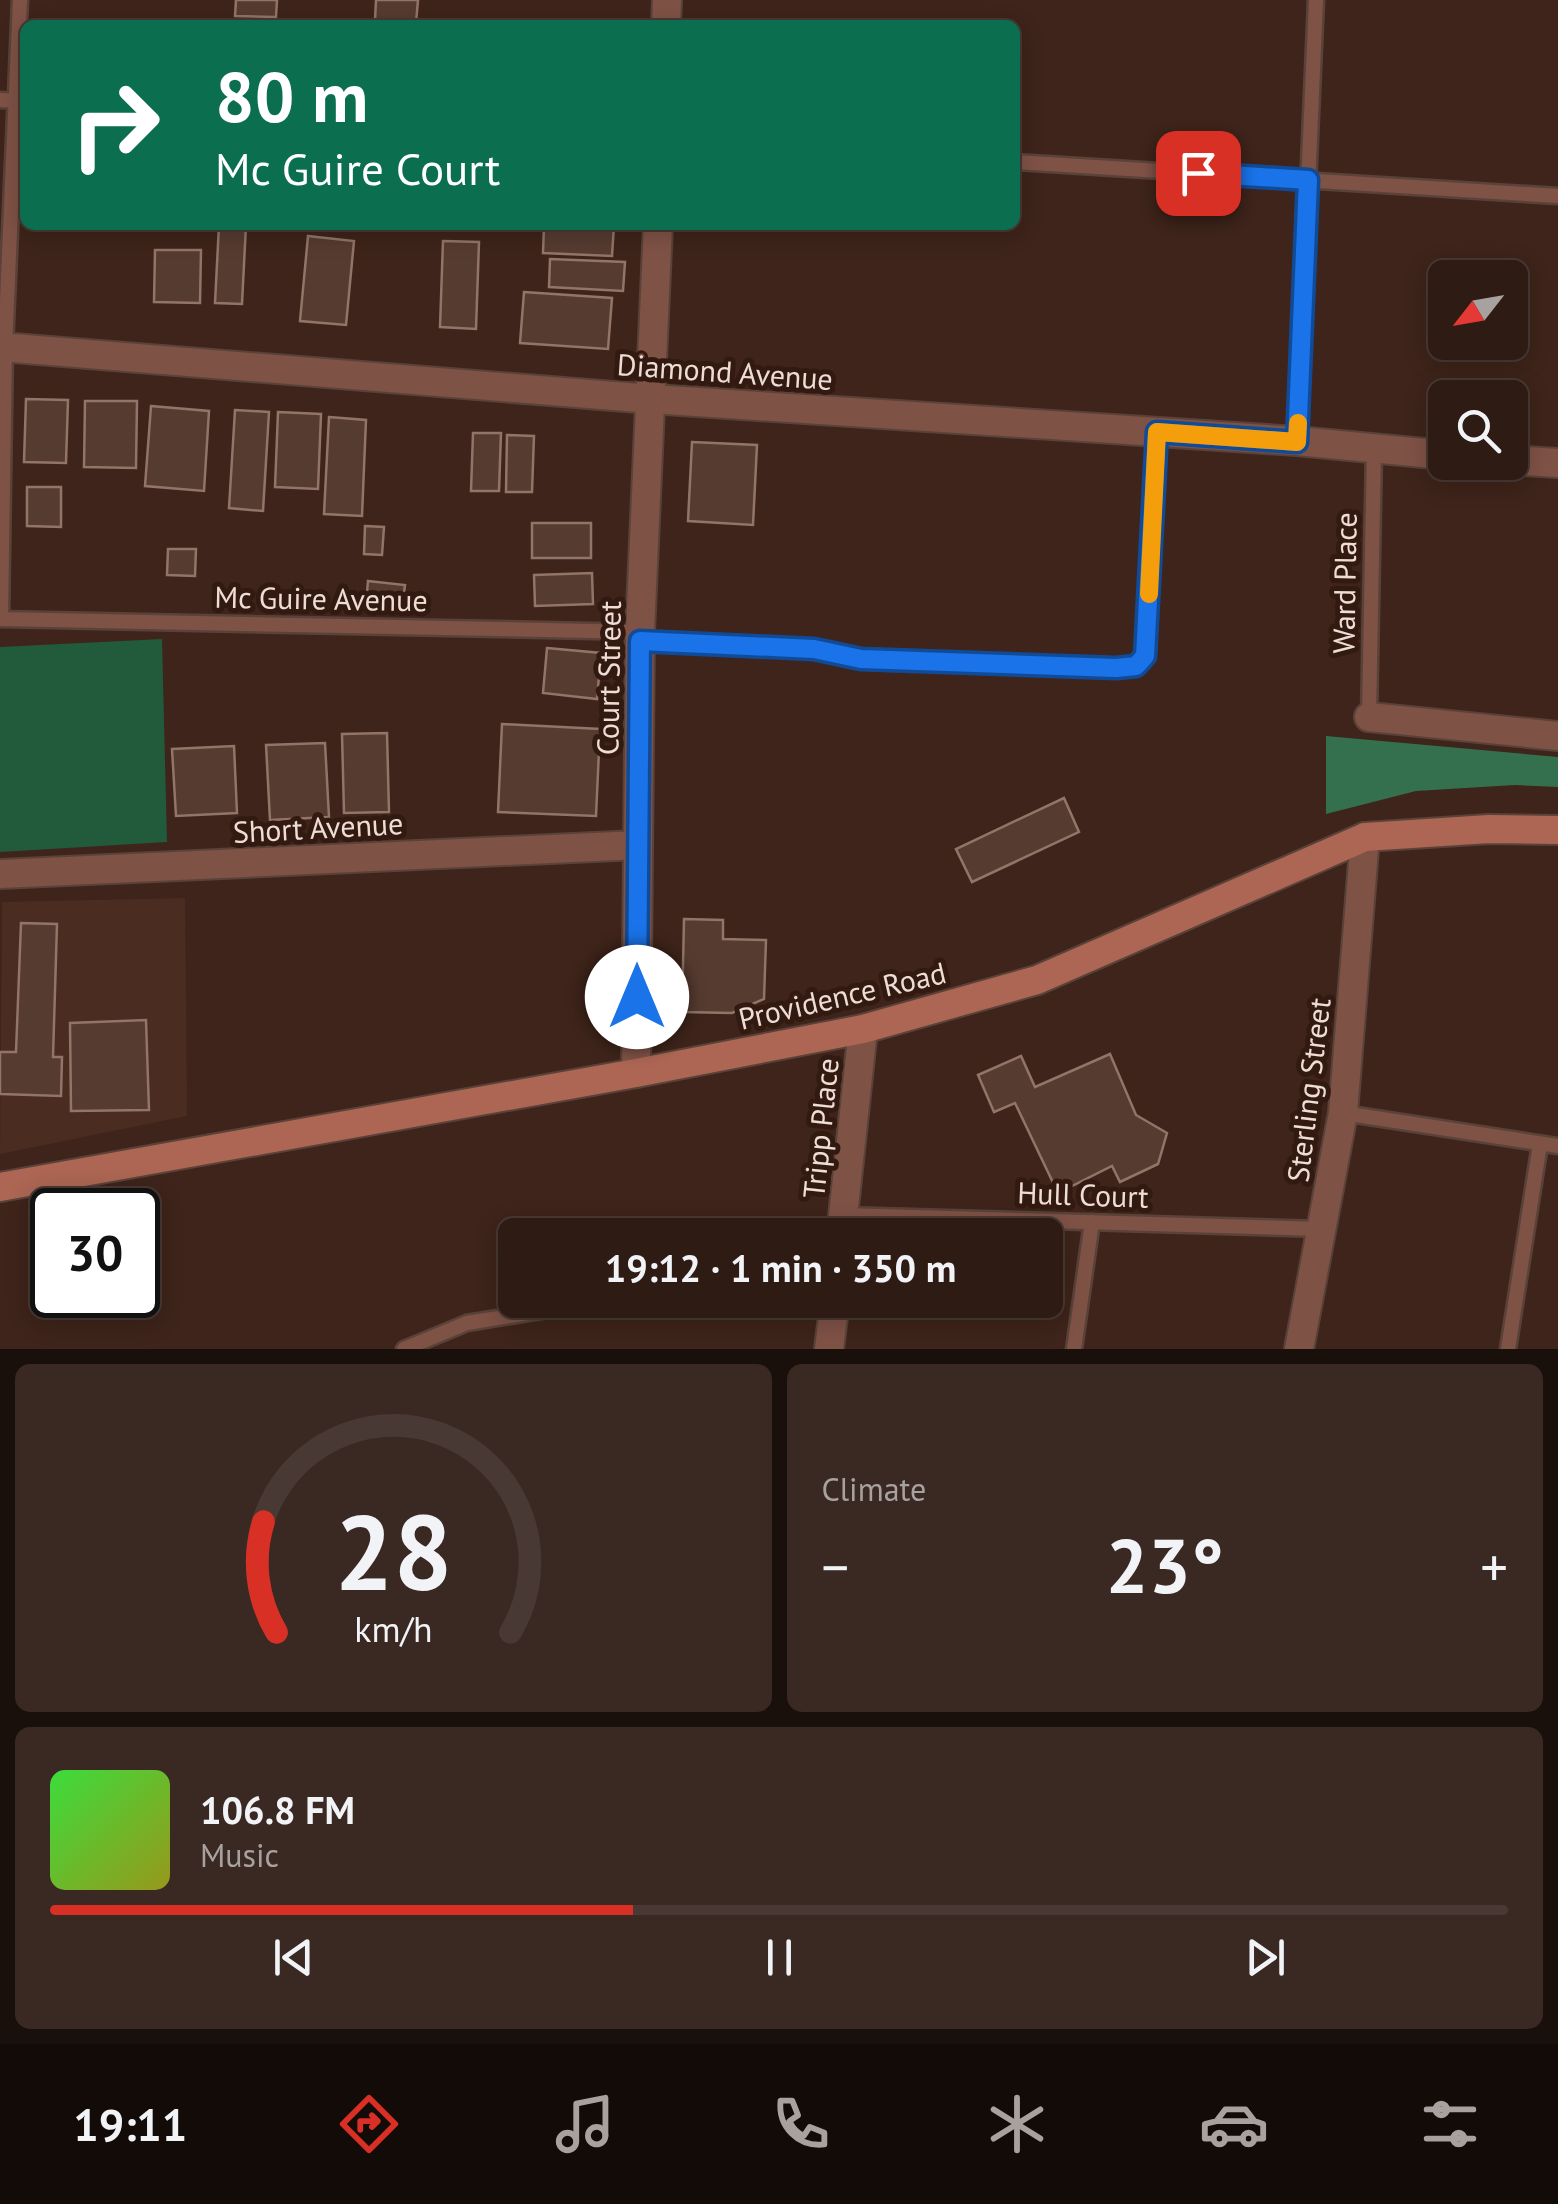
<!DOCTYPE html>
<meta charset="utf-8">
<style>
:root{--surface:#2e1b14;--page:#3a2822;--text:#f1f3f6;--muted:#a7a1a0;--line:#493934;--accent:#d93025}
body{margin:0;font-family:"PT Sans",sans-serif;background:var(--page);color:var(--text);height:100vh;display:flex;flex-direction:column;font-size:38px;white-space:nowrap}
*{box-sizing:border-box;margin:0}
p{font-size:32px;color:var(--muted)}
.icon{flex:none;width:55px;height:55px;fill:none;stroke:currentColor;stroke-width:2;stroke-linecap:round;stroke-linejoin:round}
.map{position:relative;height:1349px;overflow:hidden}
.side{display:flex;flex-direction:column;gap:15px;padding:15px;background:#190f0b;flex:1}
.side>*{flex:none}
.banner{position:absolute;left:20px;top:20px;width:1000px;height:210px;border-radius:15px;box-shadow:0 5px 25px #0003,0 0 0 2px var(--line);background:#0b6e4f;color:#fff;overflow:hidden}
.needle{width:65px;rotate:239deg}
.tools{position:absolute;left:1428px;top:260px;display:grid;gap:20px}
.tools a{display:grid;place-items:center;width:100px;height:100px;border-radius:15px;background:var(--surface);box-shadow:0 5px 25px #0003,0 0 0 2px var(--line);font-size:50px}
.speed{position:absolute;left:30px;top:1188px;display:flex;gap:20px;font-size:50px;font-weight:700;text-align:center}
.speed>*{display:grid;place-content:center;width:130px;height:130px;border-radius:50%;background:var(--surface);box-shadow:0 5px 25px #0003,0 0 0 2px var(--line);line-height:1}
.speed .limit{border:5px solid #111;border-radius:15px;background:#fff;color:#111}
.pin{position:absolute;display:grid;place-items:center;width:85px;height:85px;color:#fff;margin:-42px;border-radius:20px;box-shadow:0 5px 15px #0006}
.me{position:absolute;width:110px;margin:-55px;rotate:0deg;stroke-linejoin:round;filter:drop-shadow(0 0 8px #0008)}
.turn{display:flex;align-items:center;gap:35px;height:210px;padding:0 30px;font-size:45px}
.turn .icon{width:130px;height:130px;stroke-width:2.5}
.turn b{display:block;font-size:70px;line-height:85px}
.big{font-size:75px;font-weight:700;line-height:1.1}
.side .widget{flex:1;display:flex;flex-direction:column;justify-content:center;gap:15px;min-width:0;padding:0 35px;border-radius:15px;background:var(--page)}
.side .dial{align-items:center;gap:0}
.dial svg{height:260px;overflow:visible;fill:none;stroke:var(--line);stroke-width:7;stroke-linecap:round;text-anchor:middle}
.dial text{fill:var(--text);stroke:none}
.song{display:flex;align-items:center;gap:30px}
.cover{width:120px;height:120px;border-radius:15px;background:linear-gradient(135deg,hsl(120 70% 55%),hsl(60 70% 35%))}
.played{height:10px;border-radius:5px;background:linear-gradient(90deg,var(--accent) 40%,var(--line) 40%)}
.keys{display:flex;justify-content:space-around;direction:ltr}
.heat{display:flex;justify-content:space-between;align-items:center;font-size:55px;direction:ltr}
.side .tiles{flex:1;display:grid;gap:15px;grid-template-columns:1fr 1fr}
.widget:last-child{grid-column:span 2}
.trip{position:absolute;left:498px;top:1218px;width:565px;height:100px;border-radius:15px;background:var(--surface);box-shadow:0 5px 25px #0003,0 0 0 2px var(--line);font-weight:700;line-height:100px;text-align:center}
.menu{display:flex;height:160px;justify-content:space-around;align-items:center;background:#120b08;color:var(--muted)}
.menu .icon{width:70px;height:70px}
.menu .current{color:var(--accent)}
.menu b{font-size:45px;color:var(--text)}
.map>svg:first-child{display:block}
.built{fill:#4b2c20}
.green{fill:#225a3c}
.forest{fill:#346f4e}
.building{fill:#563b30;stroke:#937468;stroke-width:2.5}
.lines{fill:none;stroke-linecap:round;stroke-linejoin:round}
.service-casing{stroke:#5a4238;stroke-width:19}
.minor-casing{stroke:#5a4238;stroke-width:32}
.secondary-casing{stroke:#5a4238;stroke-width:32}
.service{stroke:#7f5246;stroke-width:14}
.minor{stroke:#7f5246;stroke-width:28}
.secondary{stroke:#ac6653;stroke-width:28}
.route-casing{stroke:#114b97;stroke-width:25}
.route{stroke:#1a73e8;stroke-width:18}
.slow{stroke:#f59e0b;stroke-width:18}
.labels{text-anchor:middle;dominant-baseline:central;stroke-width:10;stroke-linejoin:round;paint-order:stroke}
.street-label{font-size:30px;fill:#eeddd6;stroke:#331a11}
</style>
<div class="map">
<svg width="1558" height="1349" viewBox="0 0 1558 1349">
<rect width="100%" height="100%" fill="#3e241a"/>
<polygon class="built" points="185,898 187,1116 0,1154 2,902"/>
<polygon class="green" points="162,639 167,842 0,852 0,647"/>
<polygon class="forest" points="1326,736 1558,757 1558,787 1515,785 1416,791 1326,814"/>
<g class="building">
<polygon points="236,0 277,0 276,17 235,16"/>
<polygon points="376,0 418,0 416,23 375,20"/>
<polygon points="219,225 246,225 242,304 215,303"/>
<polygon points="544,225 614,225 612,256 543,253"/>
<polygon points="308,236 354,241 346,325 300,321"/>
<polygon points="443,241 479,242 476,329 440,327"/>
<polygon points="155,250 201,250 200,303 154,302"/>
<polygon points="550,259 625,262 623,291 549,287"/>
<polygon points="524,292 612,298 608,349 520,343"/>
<polygon points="26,399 68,400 66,463 24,462"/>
<polygon points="85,401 137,401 136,468 84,467"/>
<polygon points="151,406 209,411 204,491 145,486"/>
<polygon points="235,410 269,412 263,511 229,508"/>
<polygon points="278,412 321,414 318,489 275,487"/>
<polygon points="329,417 366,420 362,516 324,514"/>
<polygon points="473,433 501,433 499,491 471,491"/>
<polygon points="507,435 534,436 532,492 506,492"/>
<polygon points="692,442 757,445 753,525 688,521"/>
<polygon points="27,487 61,487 61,527 27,526"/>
<rect x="532" y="523" width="59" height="35"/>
<polygon points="365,526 384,527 382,555 364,554"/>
<polygon points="168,549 196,549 195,576 167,575"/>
<polygon points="592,573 593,604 535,606 534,575"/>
<polygon points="368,581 405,585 402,609 366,604"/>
<polygon points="547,648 601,653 597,699 543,693"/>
<polygon points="502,724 600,729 596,816 498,812"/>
<polygon points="387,733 389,812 344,813 342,734"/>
<polygon points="325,743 329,817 270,820 266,745"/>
<polygon points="234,746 237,813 176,816 172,749"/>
<polygon points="1064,798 1079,832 972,882 956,849"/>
<polygon points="684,919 723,920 723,939 766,940 764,999 732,1013 682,1012"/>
<polygon points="21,923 57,924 53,1057 62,1057 61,1096 0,1094 0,1052 16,1052"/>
<polygon points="146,1020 149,1110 71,1111 70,1023"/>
<polygon points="1110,1054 1136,1115 1167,1133 1158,1164 1120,1182 1112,1166 1058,1193 1015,1103 994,1112 978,1075 1021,1056 1035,1087"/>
</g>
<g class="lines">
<defs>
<g id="service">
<polyline points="20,0 5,347 1,619 640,632"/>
<polyline points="0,100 25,101"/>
<polyline points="1015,162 1558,196"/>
<polyline points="1297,441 1316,0"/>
<polyline points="640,641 814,649 861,659 1116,668 1136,665 1145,655 1157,432"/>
<polyline points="1369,717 1374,450"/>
<polyline points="1343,1113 1558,1146"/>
<polyline points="843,1215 1322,1229"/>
<polyline points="404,1349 467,1323 608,1300"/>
<polyline points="1074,1349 1092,1222"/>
<polyline points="1508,1349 1540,1144"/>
</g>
<g id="minor">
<polyline points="666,25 667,0"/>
<polyline points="0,347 651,399 1297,441 1445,455"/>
<polyline points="1510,460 1558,463"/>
<polyline points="1369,717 1558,736"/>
<polyline points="0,874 638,845"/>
<polyline points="636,1073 640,632 658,225"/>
<polyline points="841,1235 863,1029"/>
<polyline points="829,1349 835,1300"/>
<polyline points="1299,1349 1343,1113 1365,837"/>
</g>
<polyline id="secondary" points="0,1187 636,1073 863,1029 1037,980 1365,837 1489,829 1558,830"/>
</defs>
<use href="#service" class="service-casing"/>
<use href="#minor" class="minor-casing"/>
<use href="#secondary" class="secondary-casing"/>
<use href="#service" class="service"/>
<use href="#minor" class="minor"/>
<use href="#secondary" class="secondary"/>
</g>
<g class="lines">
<defs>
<polyline id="route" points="637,997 640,641 814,649 861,659 1116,668 1136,666 1145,656 1157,432 1297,442 1308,180 1198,173"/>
</defs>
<use href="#route" class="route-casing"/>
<use href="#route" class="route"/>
<polyline class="slow" points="1149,594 1157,432 1297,442 1298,423"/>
</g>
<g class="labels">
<g class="street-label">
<text transform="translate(725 371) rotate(4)">Diamond Avenue</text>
<text transform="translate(1344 583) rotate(-89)">Ward Place</text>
<text transform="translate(321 598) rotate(1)">Mc Guire Avenue</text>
<text transform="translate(608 678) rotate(-89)">Court Street</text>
<text transform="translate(318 827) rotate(-3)">Short Avenue</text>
<text transform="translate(842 995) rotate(-13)">Providence Road</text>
<text transform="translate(1308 1090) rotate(-83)">Sterling Street</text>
<text transform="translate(820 1128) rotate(-84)">Tripp Place</text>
<text transform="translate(1083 1194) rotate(2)">Hull Court</text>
</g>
</g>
</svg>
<div class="tools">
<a><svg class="needle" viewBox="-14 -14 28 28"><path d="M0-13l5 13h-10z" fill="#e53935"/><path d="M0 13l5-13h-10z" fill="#a7a1a0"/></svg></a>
<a><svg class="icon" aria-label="search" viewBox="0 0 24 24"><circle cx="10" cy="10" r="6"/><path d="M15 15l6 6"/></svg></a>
</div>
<div class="speed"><div class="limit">30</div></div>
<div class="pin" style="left:1198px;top:173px;background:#d93025"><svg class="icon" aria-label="arrive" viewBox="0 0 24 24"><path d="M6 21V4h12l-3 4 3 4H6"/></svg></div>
<svg class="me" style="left:637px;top:997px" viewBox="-20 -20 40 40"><circle r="19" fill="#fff"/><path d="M0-13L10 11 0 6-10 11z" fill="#1a73e8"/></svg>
<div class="trip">19:12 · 1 min · 350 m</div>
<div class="banner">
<div class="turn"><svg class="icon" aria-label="right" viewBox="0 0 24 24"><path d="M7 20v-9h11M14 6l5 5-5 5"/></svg><div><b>80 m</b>Mc Guire Court</div></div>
</div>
</div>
<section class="side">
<div class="tiles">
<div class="widget dial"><svg viewBox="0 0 100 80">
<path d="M14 69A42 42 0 1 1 86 69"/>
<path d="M14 69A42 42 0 0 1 10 35" stroke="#d93025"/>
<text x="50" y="56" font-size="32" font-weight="700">28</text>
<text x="50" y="72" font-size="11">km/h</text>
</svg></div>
<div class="widget"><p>Climate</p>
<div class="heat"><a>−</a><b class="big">23°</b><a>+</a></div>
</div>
<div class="widget">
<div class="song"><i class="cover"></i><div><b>106.8 FM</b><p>Music</p></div></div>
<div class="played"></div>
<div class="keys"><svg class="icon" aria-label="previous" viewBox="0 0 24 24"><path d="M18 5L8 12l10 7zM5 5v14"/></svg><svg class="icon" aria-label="pause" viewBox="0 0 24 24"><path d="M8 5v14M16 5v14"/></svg><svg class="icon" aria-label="next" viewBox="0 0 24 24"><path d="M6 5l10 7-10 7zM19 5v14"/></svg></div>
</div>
</div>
</section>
<nav class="menu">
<b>19:11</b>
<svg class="icon current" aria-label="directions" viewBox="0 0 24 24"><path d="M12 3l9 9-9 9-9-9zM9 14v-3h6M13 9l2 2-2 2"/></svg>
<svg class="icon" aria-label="music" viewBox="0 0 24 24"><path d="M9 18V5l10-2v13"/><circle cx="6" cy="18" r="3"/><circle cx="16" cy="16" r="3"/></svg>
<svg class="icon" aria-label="phone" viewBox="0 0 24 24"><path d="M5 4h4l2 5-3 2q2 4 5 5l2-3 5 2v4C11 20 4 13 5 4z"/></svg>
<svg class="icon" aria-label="climate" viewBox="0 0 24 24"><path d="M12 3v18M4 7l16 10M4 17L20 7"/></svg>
<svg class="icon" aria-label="car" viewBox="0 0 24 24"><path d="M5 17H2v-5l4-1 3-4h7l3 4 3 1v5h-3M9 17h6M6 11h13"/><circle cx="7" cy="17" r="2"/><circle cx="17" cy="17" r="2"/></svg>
<svg class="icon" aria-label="filters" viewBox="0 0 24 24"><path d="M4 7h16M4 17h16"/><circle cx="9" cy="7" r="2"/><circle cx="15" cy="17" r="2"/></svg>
</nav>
